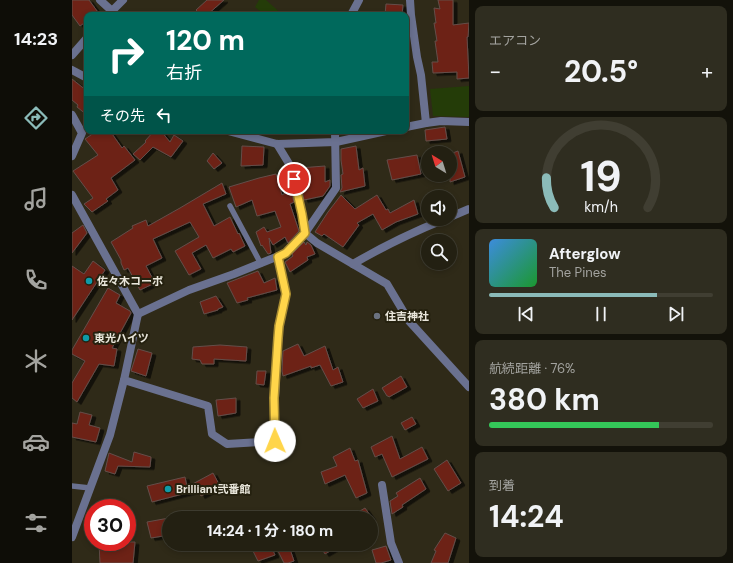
<!DOCTYPE html>
<html lang="ja">
<meta charset="utf-8">
<style>
:root{--surface:#232012;--page:#2f2d20;--text:#f1f3f6;--muted:#a3a39f;--line:#403e32;--accent:#8bbbb9}
body{margin:0;font-family:"DM Sans","Noto Sans JP",sans-serif;background:var(--page);color:var(--text);height:100vh;display:flex;flex-direction:column;font-size:15px;white-space:nowrap}
*{box-sizing:border-box;margin:0}
p{font-size:13px;color:var(--muted)}
.icon{flex:none;width:22px;height:22px;fill:none;stroke:currentColor;stroke-width:2;stroke-linecap:round;stroke-linejoin:round}
.map{position:relative;flex:1;overflow:hidden}
.drawer{display:flex;flex-direction:column;gap:6px;padding:6px;background:#13120a;width:264px}
.drawer>*{flex:none}
.guide{position:absolute;left:12px;top:12px;width:325px;height:122px;border-radius:8px;box-shadow:0 2px 6px #0003,0 0 0 1px var(--line);background:#00695c;color:#fff;overflow:hidden}
.needle{width:26px;rotate:322deg}
.buttons{position:absolute;left:349px;top:146px;display:grid;gap:8px}
.buttons a{display:grid;place-items:center;width:36px;height:36px;border-radius:50%;background:var(--surface);box-shadow:0 2px 6px #0003,0 0 0 1px var(--line);font-size:20px}
.speed{position:absolute;left:12px;top:499px;display:flex;gap:8px;font-size:20px;font-weight:700;text-align:center}
.speed>*{display:grid;place-content:center;width:52px;height:52px;border-radius:50%;background:var(--surface);box-shadow:0 2px 6px #0003,0 0 0 1px var(--line);line-height:1}
.speed .limit{border:6px solid #d22;background:#fff;color:#111}
.pin{position:absolute;display:grid;place-items:center;width:34px;height:34px;color:#fff;margin:-17px;border:2px solid #fff;border-radius:50%;box-shadow:0 1px 4px #0007}
.me{position:absolute;width:44px;margin:-22px;rotate:359deg;stroke-linejoin:round;filter:drop-shadow(0 0 3px #0008)}
.turn{display:flex;align-items:center;gap:14px;height:84px;padding:0 16px;font-size:18px}
.turn .icon{width:52px;height:52px;stroke-width:2.5}
.turn b{display:block;font-size:28px;line-height:34px}
.then{display:flex;align-items:center;height:38px;padding:0 16px;background:#0003;gap:8px;font-size:15px}
.big{font-size:30px;font-weight:700;line-height:1.1}
.drawer .card{flex:1;display:flex;flex-direction:column;justify-content:center;gap:6px;min-width:0;padding:0 14px;border-radius:8px;background:var(--page)}
.drawer .dial{align-items:center;gap:0}
.dial svg{height:104px;overflow:visible;fill:none;stroke:var(--line);stroke-width:7;stroke-linecap:round;text-anchor:middle}
.dial text{fill:var(--text);stroke:none}
.song{display:flex;align-items:center;gap:12px}
.cover{width:48px;height:48px;border-radius:6px;background:linear-gradient(135deg,hsl(210 70% 55%),hsl(130 70% 35%))}
.played{height:4px;border-radius:2px;background:linear-gradient(90deg,var(--accent) 75%,var(--line) 75%)}
.keys{display:flex;justify-content:space-around;direction:ltr}
.heat{display:flex;justify-content:space-between;align-items:center;font-size:22px;direction:ltr}
.charge{height:6px;border-radius:3px;background:linear-gradient(90deg,#34c759 76%,var(--line) 0)}
.trip{position:absolute;left:90px;top:511px;width:216px;height:40px;border-radius:20px;background:var(--surface);box-shadow:0 2px 6px #0003,0 0 0 1px var(--line);font-weight:700;line-height:40px;text-align:center}
main{display:flex;flex:1;min-height:0}
.tab-bar{display:flex;flex-direction:column;width:72px;justify-content:space-around;align-items:center;background:#0e0d07;color:var(--muted)}
.tab-bar .icon{width:28px;height:28px}
.tab-bar .current{color:var(--accent)}
.tab-bar b{font-size:18px;color:var(--text)}
.map>svg:first-child{display:block}
.green{fill:#243c08}
.building{fill:#6d2117;stroke:#644e49;filter:url(#shadow)}
.lines{fill:none;stroke-linecap:round;stroke-linejoin:round}
.service{stroke:#6a7190;stroke-width:5.5}
.minor{stroke:#6a7190;stroke-width:8}
.route-casing{stroke:#a68a30;stroke-width:10}
.route{stroke:#ffd54a;stroke-width:7}
.culture-dot{fill:#0f9aa8;stroke:#25210f;stroke-width:1.5}
.worship-dot{fill:#6b7280;stroke:#25210f;stroke-width:1.5}
.labels{text-anchor:middle;dominant-baseline:central;stroke-width:4;stroke-linejoin:round;paint-order:stroke}
.poi-label{font-size:11px;font-weight:bold;fill:#e9e6db;stroke:#25210f;text-anchor:start}
</style>
<main>
<nav class="tab-bar">
<b>14:23</b>
<svg class="icon current" aria-label="directions" viewBox="0 0 24 24"><path d="M12 3l9 9-9 9-9-9zM9 14v-3h6M13 9l2 2-2 2"/></svg>
<svg class="icon" aria-label="music" viewBox="0 0 24 24"><path d="M9 18V5l10-2v13"/><circle cx="6" cy="18" r="3"/><circle cx="16" cy="16" r="3"/></svg>
<svg class="icon" aria-label="phone" viewBox="0 0 24 24"><path d="M5 4h4l2 5-3 2q2 4 5 5l2-3 5 2v4C11 20 4 13 5 4z"/></svg>
<svg class="icon" aria-label="climate" viewBox="0 0 24 24"><path d="M12 3v18M4 7l16 10M4 17L20 7"/></svg>
<svg class="icon" aria-label="car" viewBox="0 0 24 24"><path d="M5 17H2v-5l4-1 3-4h7l3 4 3 1v5h-3M9 17h6M6 11h13"/><circle cx="7" cy="17" r="2"/><circle cx="17" cy="17" r="2"/></svg>
<svg class="icon" aria-label="filters" viewBox="0 0 24 24"><path d="M4 7h16M4 17h16"/><circle cx="9" cy="7" r="2"/><circle cx="15" cy="17" r="2"/></svg>
</nav>
<div class="map">
<svg width="397" height="563" viewBox="0 0 397 563">
<defs>
<filter id="shadow"><feDropShadow dx="4" dy="2.5" stdDeviation="0" flood-color="#0009"/></filter>
</defs>
<rect width="100%" height="100%" fill="#2f2a18"/>
<g class="green">
<polygon points="187,0 194,0 211,15 193,15 183,7"/>
<polygon points="397,86 397,117 361,116 358,89"/>
</g>
<g class="building">
<polygon points="0,0 17,0 28,15 15,15 15,21 8,26 0,15"/>
<polygon points="135,0 152,0 135,15 129,15 124,10"/>
<polygon points="366,0 381,0 381,25 397,23 396,37 395,37 397,78 385,79 385,72 361,73 360,62 366,62 363,41 365,41 362,23 364,23 362,8 368,9"/>
<polygon points="314,4 331,5 330,15 313,15"/>
<polygon points="0,79 15,91 15,115 5,107 6,105 0,100"/>
<polygon points="373,127 375,139 354,141 353,130"/>
<polygon points="25,131 38,131 50,148 52,146 63,160 39,178 46,190 34,199 36,201 20,212 12,204 21,198 1,171 26,155 13,139"/>
<polygon points="82,131 89,131 98,142 102,135 111,141 99,157 81,147 68,160 61,154 74,142 73,141"/>
<polygon points="170,146 192,147 191,165 169,166"/>
<polygon points="284,146 287,170 291,168 293,186 268,192 270,188 269,175 271,174 269,160 269,149"/>
<polygon points="386,151 393,177 378,182 378,154"/>
<polygon points="141,153 150,163 142,169 135,161"/>
<polygon points="345,155 349,174 320,180 315,160"/>
<polygon points="253,166 253,182 258,180 258,186 251,196 232,200 229,186 230,185 227,168"/>
<polygon points="204,174 210,195 219,190 222,202 218,204 227,231 216,243 213,237 201,245 197,238 199,253 196,254 190,245 189,246 184,232 192,227 195,232 209,227 203,211 185,216 180,200 164,207 157,187 187,178"/>
<polygon points="150,183 154,194 131,204 142,226 158,217 166,234 167,233 173,246 161,252 159,249 141,258 134,245 120,253 129,269 117,275 103,251 127,237 118,222 81,239 90,258 74,266 83,283 68,290 56,268 52,270 49,263 49,260 39,242 61,228 60,226 74,220 76,226 108,208"/>
<polygon points="269,195 283,209 305,195 314,210 316,209 318,213 342,200 346,214 324,222 310,230 301,214 285,223 287,225 271,247 252,234 250,236 243,232 256,212"/>
<polygon points="11,225 15,233 0,253 0,233"/>
<polygon points="232,242 234,245 235,242 239,245 243,254 235,257 236,260 218,272 213,262 221,256 220,254"/>
<polygon points="21,261 33,270 0,320 0,266 12,274"/>
<polygon points="186,271 192,283 203,278 205,290 175,298 176,300 165,303 155,283"/>
<polygon points="36,288 48,295 44,303 58,311 59,313 40,348 45,349 42,366 27,364 5,402 0,398 0,383 13,361 0,354 0,350"/>
<polygon points="144,296 151,307 146,309 146,310 132,314 128,302"/>
<polygon points="226,344 232,356 253,346 261,370 266,367 271,382 259,386 248,365 239,368 239,366 211,376 210,371 211,351"/>
<polygon points="148,345 175,347 174,361 142,359 142,364 130,364 128,360 120,359 121,347"/>
<polygon points="66,349 80,353 74,376 59,371"/>
<polygon points="185,371 194,371 192,385 184,384"/>
<polygon points="329,376 335,387 317,397 316,396 315,396 310,388"/>
<polygon points="301,389 306,401 291,408 285,399"/>
<polygon points="164,398 164,413 146,416 144,400"/>
<polygon points="8,412 20,415 17,425 28,428 24,442 0,437 0,423 5,424"/>
<polygon points="340,417 344,424 333,430 329,423"/>
<polygon points="320,436 328,459 350,447 356,459 320,477 310,454 303,457 299,447"/>
<polygon points="278,448 283,461 286,460 295,493 284,498 273,475 253,484 249,472 265,466 261,457"/>
<polygon points="62,452 79,457 78,467 46,466 43,474 33,471 37,453 60,462"/>
<polygon points="375,460 389,483 376,491 362,469"/>
<polygon points="141,473 148,486 129,496 126,490 80,502 75,486 113,477 115,487"/>
<polygon points="348,478 354,489 330,505 331,507 320,514 318,501 326,496 324,493"/>
<polygon points="293,508 300,518 276,518"/>
<polygon points="97,518 97,535 79,538 75,522"/>
<polygon points="373,533 384,538 376,563 359,563 364,551 362,550"/>
<polygon points="27,542 63,542 61,563 28,563"/>
<polygon points="193,544 198,544 203,555 186,561 180,549"/>
<polygon points="247,544 270,544 253,554"/>
<polygon points="217,546 222,561 216,563 212,563 206,551"/>
<polygon points="314,546 319,560 309,563 304,563 300,550"/>
</g>
<g class="lines">
<g class="service">
<polyline points="158,206 189,264"/>
<polyline points="0,486 18,488"/>
</g>
<g class="minor">
<polyline points="28,0 40,11"/>
<polyline points="338,0 339,15 345,57 349,75 354,123"/>
<polyline points="36,15 51,0"/>
<polyline points="279,15 287,0"/>
<polyline points="0,55 15,38"/>
<polyline points="0,70 15,78"/>
<polyline points="0,115 10,133 0,156"/>
<polyline points="334,127 354,123 369,121 397,122"/>
<polyline points="156,131 205,144 264,142 314,131"/>
<polyline points="205,144 219,167 230,214 233,233 245,243 315,284 337,321 397,387"/>
<polyline points="0,195 66,314 52,380 38,435 0,537"/>
<polyline points="378,217 397,209"/>
<path d="M281 264C310 247 341 232 373 219"/>
<polyline points="66,314 117,290 162,274 214,253 233,233 264,188 263,131"/>
<polyline points="52,380 136,406 140,434 155,444 203,441 203,398 207,326 214,294 206,257"/>
<polyline points="310,485 319,543 327,563"/>
</g>
</g>
<g class="lines">
<defs>
<polyline id="route" points="203,441 202,398 206,338 207,326 214,294 206,257 214,253 233,233 230,214 222,179"/>
</defs>
<use href="#route" class="route-casing"/>
<use href="#route" class="route"/>
</g>
<g class="culture-dot">
<circle cx="17" cy="281" r="4"/>
<circle cx="14" cy="338" r="4"/>
<circle cx="96" cy="489" r="4"/>
</g>
<circle class="worship-dot" cx="305" cy="316" r="4"/>
<g class="labels">
<g class="poi-label">
<text x="25" y="281">佐々木コーポ</text>
<text x="313" y="316">住吉神社</text>
<text x="22" y="338">東光ハイツ</text>
<text x="104" y="489">Brilliant弐番館</text>
</g>
</g>
</svg>
<div class="buttons">
<a><svg class="needle" viewBox="-14 -14 28 28"><path d="M0-13l5 13h-10z" fill="#e53935"/><path d="M0 13l5-13h-10z" fill="#a3a39f"/></svg></a>
<a><svg class="icon" aria-label="sound" viewBox="0 0 24 24"><path d="M4 9h4l5-4v14l-5-4H4zM17 9q2 3 0 6"/></svg></a>
<a><svg class="icon" aria-label="search" viewBox="0 0 24 24"><circle cx="10" cy="10" r="6"/><path d="M15 15l6 6"/></svg></a>
</div>
<div class="speed"><div class="limit">30</div></div>
<div class="pin" style="left:222px;top:179px;background:#d93025"><svg class="icon" aria-label="arrive" viewBox="0 0 24 24"><path d="M6 21V4h12l-3 4 3 4H6"/></svg></div>
<svg class="me" style="left:203px;top:441px" viewBox="-20 -20 40 40"><circle r="19" fill="#fff"/><path d="M0-13L10 11 0 6-10 11z" fill="#ffd54a"/></svg>
<div class="trip">14:24 · 1 分 · 180 m</div>
<div class="guide">
<div class="turn"><svg class="icon" aria-label="right" viewBox="0 0 24 24"><path d="M7 20v-9h11M14 6l5 5-5 5"/></svg><div><b>120 m</b>右折</div></div>
<div class="then">その先<svg class="icon" aria-label="left" viewBox="0 0 24 24"><path d="M17 20v-9H6M10 6l-5 5 5 5"/></svg></div>
</div>
</div>
<section class="drawer">
<div class="card"><p>エアコン</p>
<div class="heat"><a>−</a><b class="big">20.5°</b><a>+</a></div>
</div>
<div class="card dial"><svg viewBox="0 0 100 80">
<path d="M14 69A42 42 0 1 1 86 69"/>
<path d="M14 69A42 42 0 0 1 8 46" stroke="#8bbbb9"/>
<text x="50" y="56" font-size="32" font-weight="700">19</text>
<text x="50" y="72" font-size="11">km/h</text>
</svg></div>
<div class="card">
<div class="song"><i class="cover"></i><div><b>Afterglow</b><p>The Pines</p></div></div>
<div class="played"></div>
<div class="keys"><svg class="icon" aria-label="previous" viewBox="0 0 24 24"><path d="M18 5L8 12l10 7zM5 5v14"/></svg><svg class="icon" aria-label="pause" viewBox="0 0 24 24"><path d="M8 5v14M16 5v14"/></svg><svg class="icon" aria-label="next" viewBox="0 0 24 24"><path d="M6 5l10 7-10 7zM19 5v14"/></svg></div>
</div>
<div class="card"><p>航続距離 · 76%</p><b class="big">380 km</b><div class="charge"></div></div>
<div class="card"><p>到着</p><b class="big">14:24</b></div>
</section>
</main>
